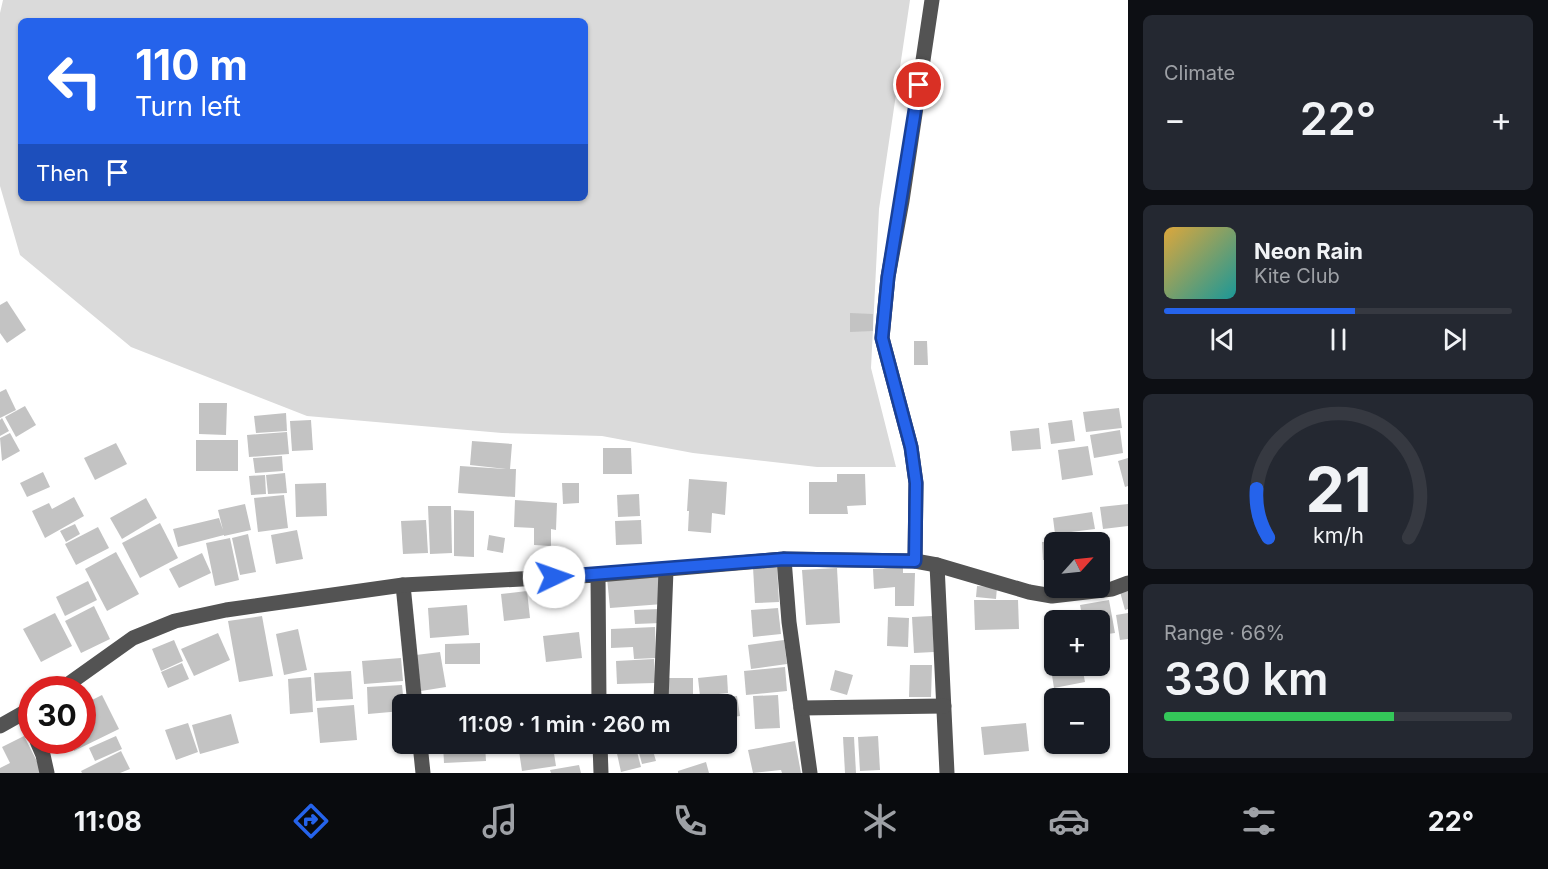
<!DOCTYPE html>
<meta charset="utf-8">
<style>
:root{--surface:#171b24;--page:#242831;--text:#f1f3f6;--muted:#9ea1a6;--line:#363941;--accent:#2563eb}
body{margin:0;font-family:Inter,sans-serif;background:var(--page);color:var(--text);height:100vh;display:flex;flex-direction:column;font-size:22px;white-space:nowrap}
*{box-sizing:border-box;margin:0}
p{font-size:20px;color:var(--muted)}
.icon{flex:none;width:33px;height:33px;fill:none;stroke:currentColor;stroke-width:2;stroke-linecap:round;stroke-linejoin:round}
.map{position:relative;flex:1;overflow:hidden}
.details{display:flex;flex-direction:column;gap:15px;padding:15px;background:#0d0f14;width:420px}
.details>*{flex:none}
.banner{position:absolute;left:18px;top:18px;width:570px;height:183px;border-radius:9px;box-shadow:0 2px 4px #0004;background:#2563eb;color:#fff;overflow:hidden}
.needle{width:39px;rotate:63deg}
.buttons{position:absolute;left:1044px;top:532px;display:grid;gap:12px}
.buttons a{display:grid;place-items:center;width:66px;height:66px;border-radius:9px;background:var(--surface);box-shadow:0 2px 4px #0004;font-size:30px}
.speed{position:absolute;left:18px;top:676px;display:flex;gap:12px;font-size:30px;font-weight:700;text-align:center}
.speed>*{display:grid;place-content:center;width:78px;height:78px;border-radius:50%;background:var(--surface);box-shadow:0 2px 4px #0004;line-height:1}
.speed .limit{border:9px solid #d22;background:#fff;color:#111}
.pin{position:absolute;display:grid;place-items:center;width:51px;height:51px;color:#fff;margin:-26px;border:3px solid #fff;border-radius:50%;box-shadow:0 2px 6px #0007}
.me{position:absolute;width:66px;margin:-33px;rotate:87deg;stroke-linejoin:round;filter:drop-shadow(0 0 4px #0008)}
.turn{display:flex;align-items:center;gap:21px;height:126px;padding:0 18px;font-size:27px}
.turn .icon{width:78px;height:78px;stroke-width:2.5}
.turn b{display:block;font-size:42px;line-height:51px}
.then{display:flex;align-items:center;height:57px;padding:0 18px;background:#0003;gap:12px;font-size:22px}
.big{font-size:45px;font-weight:600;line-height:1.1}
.details .tile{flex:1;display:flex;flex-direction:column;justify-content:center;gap:9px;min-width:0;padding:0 21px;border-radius:9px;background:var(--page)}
.details .dial{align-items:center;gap:0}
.dial svg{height:156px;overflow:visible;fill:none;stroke:var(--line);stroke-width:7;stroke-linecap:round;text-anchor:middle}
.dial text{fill:var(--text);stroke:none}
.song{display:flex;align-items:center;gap:18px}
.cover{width:72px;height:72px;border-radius:9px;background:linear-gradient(135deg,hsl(40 70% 55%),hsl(180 70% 35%))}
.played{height:6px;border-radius:3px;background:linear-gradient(90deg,var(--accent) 55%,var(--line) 55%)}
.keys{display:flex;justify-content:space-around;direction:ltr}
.heat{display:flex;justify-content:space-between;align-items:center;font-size:33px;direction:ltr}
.charge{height:9px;border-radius:4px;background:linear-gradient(90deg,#34c759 66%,var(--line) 0)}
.trip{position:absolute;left:392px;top:694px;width:345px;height:60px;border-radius:9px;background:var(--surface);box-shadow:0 2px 4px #0004;font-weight:600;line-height:60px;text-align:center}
.menu{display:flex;height:96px;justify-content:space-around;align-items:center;background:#090b0e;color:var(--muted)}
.menu .icon{width:42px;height:42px}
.menu .selected{color:var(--accent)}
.menu b{font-size:27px;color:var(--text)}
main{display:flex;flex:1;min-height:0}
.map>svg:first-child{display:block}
.green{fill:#dadada;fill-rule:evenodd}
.building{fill:#c3c3c3}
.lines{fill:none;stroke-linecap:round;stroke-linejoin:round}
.minor{stroke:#535353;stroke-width:15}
.route-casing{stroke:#184099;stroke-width:15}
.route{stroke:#2563eb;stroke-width:10}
</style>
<main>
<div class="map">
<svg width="1128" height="773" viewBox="0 0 1128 773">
<rect width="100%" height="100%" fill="#fff"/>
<path class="green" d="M3 0H910L879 209 871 368 896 467H817L693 453 602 436 502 433 307 416 131 347 20 255 0 186V13ZM21 21H585V198H21Z"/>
<g class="building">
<polygon points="7,301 26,330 7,343 0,333 0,305"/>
<polygon points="850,313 873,314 873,331 850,332"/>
<polygon points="914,341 927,341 928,365 914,365"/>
<polygon points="6,389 16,410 0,418 0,392"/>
<polygon points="199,403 227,403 226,435 199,434"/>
<polygon points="25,406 36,425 16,437 5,417"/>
<polygon points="1119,408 1122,428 1086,432 1083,412"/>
<polygon points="286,413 287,431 256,433 254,416"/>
<polygon points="2,418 9,431 0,436 0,420"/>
<polygon points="311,420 313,450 292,451 290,421"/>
<polygon points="1072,420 1075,441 1051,444 1048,423"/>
<polygon points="1039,428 1041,449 1012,451 1010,431"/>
<polygon points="1120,430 1123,453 1094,458 1090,435"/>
<polygon points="287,432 289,454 249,457 247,435"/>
<polygon points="10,433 20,451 2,461 0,438"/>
<rect x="196" y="440" width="42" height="31"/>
<polygon points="472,441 512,444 510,469 516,469 515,497 458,493 460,466 506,469 470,465"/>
<polygon points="116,443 127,464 95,480 84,458"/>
<polygon points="1088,446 1093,475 1062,480 1058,450"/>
<polygon points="603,448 631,448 632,474 603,474"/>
<polygon points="282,456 283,471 255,473 253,458"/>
<polygon points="1128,458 1128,486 1125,487 1118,461"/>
<polygon points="43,472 50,487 27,497 20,483"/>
<polygon points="285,473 287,493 268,494 266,475"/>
<polygon points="837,474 865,474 866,505 847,506 848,514 809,514 809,482 837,482"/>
<polygon points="265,475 266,494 251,495 249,476"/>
<polygon points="689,479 727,482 725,515 712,513 711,533 688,531 689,511 687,511"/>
<polygon points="326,483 327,516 296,517 295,484"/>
<polygon points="562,483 579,483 579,503 563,504"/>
<polygon points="639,494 640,516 618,517 617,495"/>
<polygon points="284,495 288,528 258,532 254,498"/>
<polygon points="74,497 84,516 45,538 32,511 49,503 52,509"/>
<polygon points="146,498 157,518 122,539 110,518"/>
<polygon points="515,500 557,503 556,530 551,529 551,546 534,545 534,528 514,527"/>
<polygon points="245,504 251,530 224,536 224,535 178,547 173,529 219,518 223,530 218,510"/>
<polygon points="1128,504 1128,526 1103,529 1100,507"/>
<polygon points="428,506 451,506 452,553 430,554"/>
<polygon points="454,510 474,511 474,557 454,556"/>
<polygon points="1092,512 1095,529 1055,534 1053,518"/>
<polygon points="426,520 428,553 403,554 401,521"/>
<polygon points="641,520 642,544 616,545 615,521"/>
<polygon points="160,523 178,558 140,578 122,543"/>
<polygon points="75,524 80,534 66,542 60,531"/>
<polygon points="98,527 109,548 76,565 65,544"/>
<polygon points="297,530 303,559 276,564 271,535"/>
<polygon points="1096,532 1097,543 1069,543 1068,536"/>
<polygon points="248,534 256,572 240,575 232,538"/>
<polygon points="489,535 505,538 503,553 487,550"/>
<polygon points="230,538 239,580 215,586 206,543"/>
<polygon points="1054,541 1054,560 1043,560 1042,542"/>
<polygon points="116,552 139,594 107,611 85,569"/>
<polygon points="202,553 211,573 179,588 169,569"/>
<polygon points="777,566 779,602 755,603 753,567"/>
<polygon points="903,567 903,573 915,573 914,606 895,606 895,587 874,589 873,569"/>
<polygon points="837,568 840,623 806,625 802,570"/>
<polygon points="660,574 663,604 610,608 607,578"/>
<polygon points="88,581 97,600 65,616 56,597"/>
<polygon points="977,586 997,587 996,599 976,597"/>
<polygon points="1128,586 1128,609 1125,610 1119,588"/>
<polygon points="527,591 530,618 504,621 501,594"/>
<polygon points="974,600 1018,600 1019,629 975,630"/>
<polygon points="1109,600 1115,633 1100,635 1100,621 1083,621 1080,605"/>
<polygon points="467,605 469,635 430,638 428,608"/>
<polygon points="94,606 110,639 81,653 65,621"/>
<polygon points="778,608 781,634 753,637 751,610"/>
<polygon points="660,609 661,623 635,624 634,610"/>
<polygon points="55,613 72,646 41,662 23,629"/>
<polygon points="1128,613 1128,639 1120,640 1116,615"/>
<polygon points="262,616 273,676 239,682 228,621"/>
<polygon points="932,616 934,652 914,653 912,617"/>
<polygon points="888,617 909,618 908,647 887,646"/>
<polygon points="655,627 656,658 634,659 633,647 611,648 611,629"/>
<polygon points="298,629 307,670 284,675 276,634"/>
<polygon points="579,632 582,658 546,662 543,636"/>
<polygon points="218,633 230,660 194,676 181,649"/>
<polygon points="174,640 183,661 161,671 152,649"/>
<polygon points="784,640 787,664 751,669 748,645"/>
<polygon points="480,643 480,664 445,664 445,644"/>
<polygon points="440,652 446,687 421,691 416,655"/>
<polygon points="401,658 403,681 364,684 362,661"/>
<polygon points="654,659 655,683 617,684 616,661"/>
<polygon points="182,663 189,679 168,688 161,672"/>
<polygon points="910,665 932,665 931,697 909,697"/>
<polygon points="1067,666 1082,666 1085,682 1054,688 1051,669"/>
<polygon points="785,667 787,691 746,695 744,671"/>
<polygon points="835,670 853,675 847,695 830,690"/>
<polygon points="351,671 353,699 316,701 314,673"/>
<polygon points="727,675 728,693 700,696 698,678"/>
<polygon points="311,677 313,712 290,714 288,679"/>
<polygon points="663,678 693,678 693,697 663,698"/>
<polygon points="402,685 404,705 402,705 402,711 368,714 367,687"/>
<polygon points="1087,693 1088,699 1058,699 1057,697"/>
<polygon points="499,694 514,696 512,705 497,705"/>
<polygon points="102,695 119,729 74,751 69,741 82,741 82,705"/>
<polygon points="778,695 780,728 755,729 753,696"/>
<polygon points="737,696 740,716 726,718 726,705 710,705 709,701"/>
<polygon points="354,705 357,740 320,743 317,708"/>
<polygon points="231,714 239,743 200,754 192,725"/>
<polygon points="188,723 198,752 176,760 165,730"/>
<polygon points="1026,723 1029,751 984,755 981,727"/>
<polygon points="24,736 43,773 0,773 0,768 10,763 2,747"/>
<polygon points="116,736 122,749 95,761 89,748"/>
<polygon points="878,736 880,770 860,771 858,737"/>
<polygon points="843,737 854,737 856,773 845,773"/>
<polygon points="795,741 801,773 782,773 781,770 753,773 748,750"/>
<polygon points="443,744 485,744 486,761 444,763"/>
<polygon points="635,744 641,767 621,772 616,749"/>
<polygon points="643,744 651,744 656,761 642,764 637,745"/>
<polygon points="553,747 556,766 522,771 519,751"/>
<polygon points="121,751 130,769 120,773 82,773 81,771"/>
<polygon points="706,762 709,773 678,773 678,771"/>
<polygon points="579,765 581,773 551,773 550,770"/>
</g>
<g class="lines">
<g class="minor">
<polyline points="784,559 789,622 810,773"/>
<polyline points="915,561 916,483 911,447 882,338 888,277 902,201 932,0"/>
<polyline points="937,565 947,773"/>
<polyline points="598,575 599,705"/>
<polyline points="403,585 415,705"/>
<polyline points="60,690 133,638 175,621 226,610 403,585 598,575 784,559 915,561 937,565 1029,592 1052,596 1112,589 1128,583"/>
<polyline points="661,701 666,570"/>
<polyline points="801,708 944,706"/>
<polyline points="24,713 32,730"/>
<polyline points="0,726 32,708"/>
<polyline points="37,741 43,755 47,773"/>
<polyline points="420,744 423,773"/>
<polyline points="600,744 601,773"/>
</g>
</g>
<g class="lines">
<defs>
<polyline id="route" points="554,577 784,559 915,561 916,483 911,447 882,338 888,277 919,85"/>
</defs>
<use href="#route" class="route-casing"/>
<use href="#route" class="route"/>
</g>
</svg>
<div class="buttons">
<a><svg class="needle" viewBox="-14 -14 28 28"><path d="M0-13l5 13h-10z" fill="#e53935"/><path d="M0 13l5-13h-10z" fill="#9ea1a6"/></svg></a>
<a>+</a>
<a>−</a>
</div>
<div class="speed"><div class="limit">30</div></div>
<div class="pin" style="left:919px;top:85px;background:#d93025"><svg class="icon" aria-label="arrive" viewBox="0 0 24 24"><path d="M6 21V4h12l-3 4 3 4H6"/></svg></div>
<svg class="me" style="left:554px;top:577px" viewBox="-20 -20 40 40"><circle r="19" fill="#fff"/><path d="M0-13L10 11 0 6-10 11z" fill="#2563eb"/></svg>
<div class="trip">11:09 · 1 min · 260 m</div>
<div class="banner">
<div class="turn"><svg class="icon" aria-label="left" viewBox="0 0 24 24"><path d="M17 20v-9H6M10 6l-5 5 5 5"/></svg><div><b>110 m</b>Turn left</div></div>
<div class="then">Then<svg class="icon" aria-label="arrive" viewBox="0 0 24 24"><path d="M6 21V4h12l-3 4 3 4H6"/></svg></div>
</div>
</div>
<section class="details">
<div class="tile"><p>Climate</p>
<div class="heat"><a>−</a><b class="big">22°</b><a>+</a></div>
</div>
<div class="tile">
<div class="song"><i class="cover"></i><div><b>Neon Rain</b><p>Kite Club</p></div></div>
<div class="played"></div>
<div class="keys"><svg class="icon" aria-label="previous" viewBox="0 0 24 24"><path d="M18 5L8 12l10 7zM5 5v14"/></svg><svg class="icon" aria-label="pause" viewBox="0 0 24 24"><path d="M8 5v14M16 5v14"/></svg><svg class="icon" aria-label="next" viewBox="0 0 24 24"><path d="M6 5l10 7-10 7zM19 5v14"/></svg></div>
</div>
<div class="tile dial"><svg viewBox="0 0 100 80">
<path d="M14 69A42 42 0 1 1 86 69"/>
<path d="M14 69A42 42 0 0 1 8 44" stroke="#2563eb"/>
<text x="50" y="56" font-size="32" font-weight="700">21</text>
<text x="50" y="72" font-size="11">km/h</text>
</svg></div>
<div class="tile"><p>Range · 66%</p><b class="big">330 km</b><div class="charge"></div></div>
</section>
</main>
<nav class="menu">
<b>11:08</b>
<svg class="icon selected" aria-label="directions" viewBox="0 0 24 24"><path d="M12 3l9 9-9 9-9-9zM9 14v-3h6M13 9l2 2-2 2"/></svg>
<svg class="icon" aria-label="music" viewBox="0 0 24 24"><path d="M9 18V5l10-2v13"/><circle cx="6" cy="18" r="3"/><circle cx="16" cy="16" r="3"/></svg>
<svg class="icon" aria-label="phone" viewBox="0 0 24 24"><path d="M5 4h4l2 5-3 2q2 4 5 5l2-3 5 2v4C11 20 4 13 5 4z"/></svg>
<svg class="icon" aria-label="climate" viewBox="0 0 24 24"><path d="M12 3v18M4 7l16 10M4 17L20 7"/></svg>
<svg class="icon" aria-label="car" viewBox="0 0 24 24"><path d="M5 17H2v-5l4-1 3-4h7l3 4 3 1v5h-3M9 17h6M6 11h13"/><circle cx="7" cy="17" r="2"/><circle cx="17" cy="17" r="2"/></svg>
<svg class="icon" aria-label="filters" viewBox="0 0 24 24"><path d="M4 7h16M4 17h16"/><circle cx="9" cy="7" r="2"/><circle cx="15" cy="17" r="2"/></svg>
<b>22°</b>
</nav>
